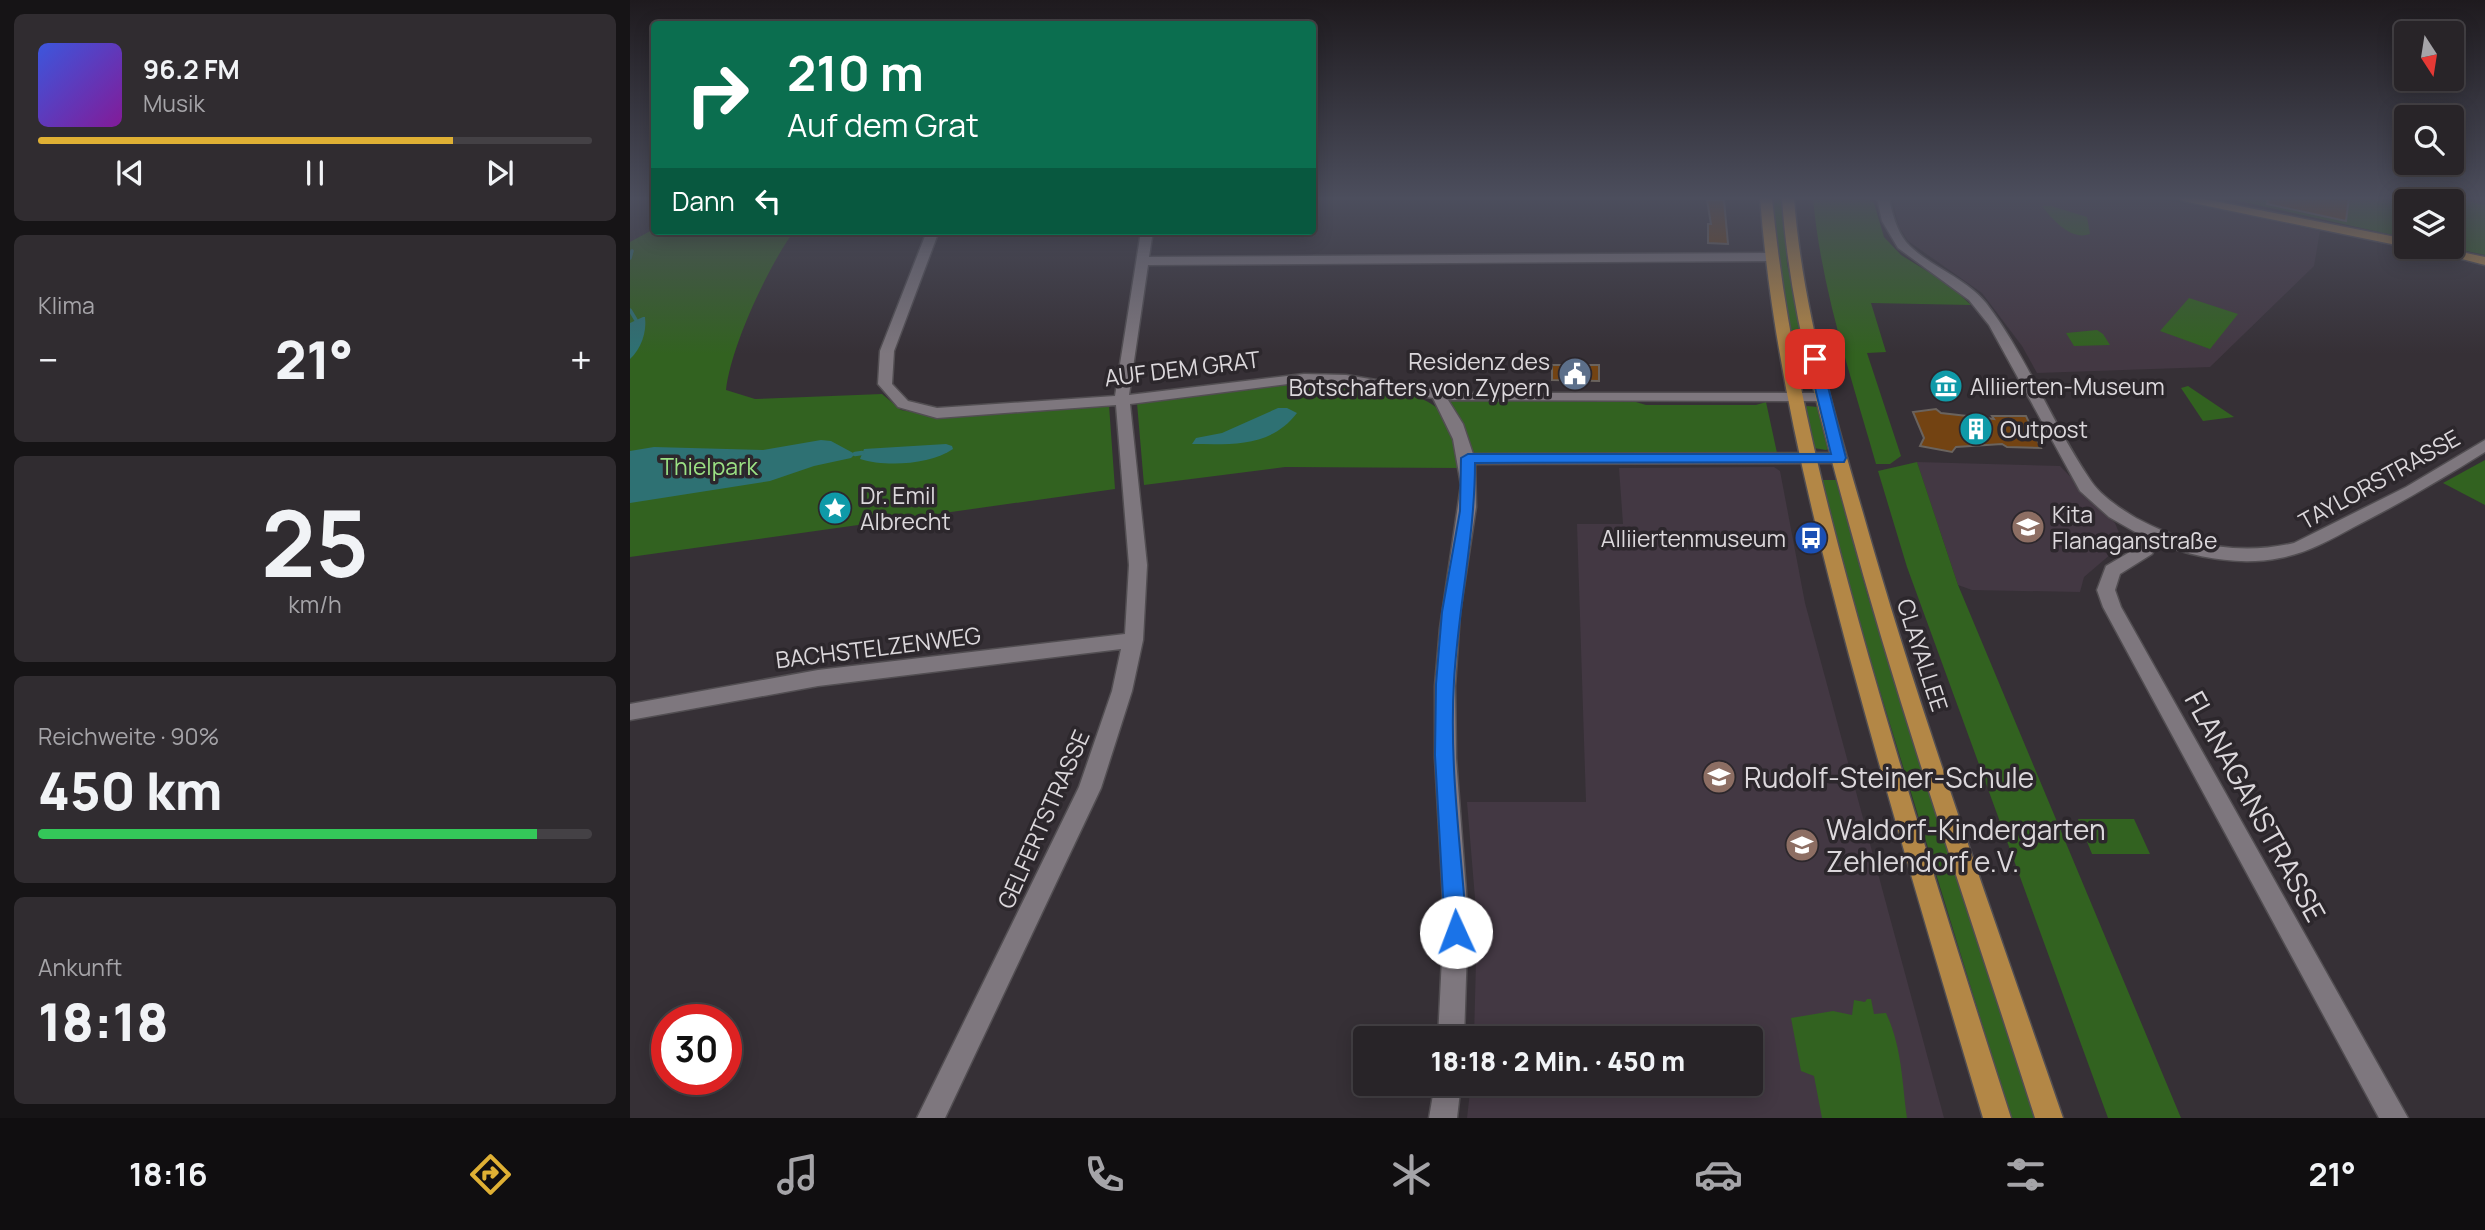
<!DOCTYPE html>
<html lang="de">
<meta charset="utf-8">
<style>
:root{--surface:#282428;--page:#302c30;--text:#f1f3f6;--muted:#a5a4a8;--line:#444145;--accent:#dfb034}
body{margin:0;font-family:Manrope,sans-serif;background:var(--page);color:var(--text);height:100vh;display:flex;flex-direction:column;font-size:26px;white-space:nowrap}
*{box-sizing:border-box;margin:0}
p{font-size:23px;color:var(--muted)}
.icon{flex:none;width:38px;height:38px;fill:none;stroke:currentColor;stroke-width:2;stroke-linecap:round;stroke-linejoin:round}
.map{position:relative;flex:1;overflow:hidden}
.side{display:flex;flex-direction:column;gap:14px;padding:14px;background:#161416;width:630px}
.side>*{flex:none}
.top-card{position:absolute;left:21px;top:21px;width:665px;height:214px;border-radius:7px;box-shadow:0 4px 18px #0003,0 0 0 2px var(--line);background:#0b6e4f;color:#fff;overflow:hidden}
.needle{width:46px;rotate:168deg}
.controls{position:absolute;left:1764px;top:21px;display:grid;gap:14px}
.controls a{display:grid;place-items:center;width:70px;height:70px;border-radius:7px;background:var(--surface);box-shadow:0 4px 18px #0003,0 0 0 2px var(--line);font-size:35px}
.speed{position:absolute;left:21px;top:1004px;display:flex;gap:14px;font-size:35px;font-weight:700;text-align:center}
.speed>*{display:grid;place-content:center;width:91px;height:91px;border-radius:50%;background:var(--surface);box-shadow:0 4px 18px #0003,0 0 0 2px var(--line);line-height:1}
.speed .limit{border:10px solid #d22;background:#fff;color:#111}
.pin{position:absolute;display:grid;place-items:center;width:60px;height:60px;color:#fff;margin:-30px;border-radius:14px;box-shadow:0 4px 10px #0006}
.me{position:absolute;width:77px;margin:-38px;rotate:358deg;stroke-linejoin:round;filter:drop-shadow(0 0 5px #0008)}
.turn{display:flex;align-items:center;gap:24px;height:147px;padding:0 21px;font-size:32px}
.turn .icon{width:91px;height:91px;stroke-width:2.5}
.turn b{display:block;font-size:49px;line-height:60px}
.then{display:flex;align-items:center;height:66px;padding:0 21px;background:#0003;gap:14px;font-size:26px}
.big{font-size:52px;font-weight:800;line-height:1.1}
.side .widget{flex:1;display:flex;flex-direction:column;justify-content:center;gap:10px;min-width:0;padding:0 24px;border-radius:10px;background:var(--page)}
.side .dial{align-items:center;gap:0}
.dial b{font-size:91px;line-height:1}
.song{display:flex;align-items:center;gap:21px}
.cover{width:84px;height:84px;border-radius:10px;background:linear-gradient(135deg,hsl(230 70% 55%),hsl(290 70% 35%))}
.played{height:7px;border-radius:4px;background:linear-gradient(90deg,var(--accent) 75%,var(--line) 75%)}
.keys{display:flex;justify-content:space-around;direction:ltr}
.heat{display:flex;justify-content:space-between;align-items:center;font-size:38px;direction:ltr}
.charge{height:10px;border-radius:5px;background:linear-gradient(90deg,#34c759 90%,var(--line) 0)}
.trip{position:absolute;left:723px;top:1026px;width:410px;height:70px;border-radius:7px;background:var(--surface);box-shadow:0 4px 18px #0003,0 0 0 2px var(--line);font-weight:800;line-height:70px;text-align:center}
.dock{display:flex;height:112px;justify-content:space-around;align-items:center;background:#100e10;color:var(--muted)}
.dock .icon{width:49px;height:49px}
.dock .selected{color:var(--accent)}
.dock b{font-size:32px;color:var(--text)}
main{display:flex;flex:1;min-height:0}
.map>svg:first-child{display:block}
.built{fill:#433843}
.green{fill:#326220}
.water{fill:#2e7173}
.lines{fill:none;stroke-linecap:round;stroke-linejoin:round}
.stream-far1{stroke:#2e7173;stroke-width:3.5}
.stream{stroke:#2e7173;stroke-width:4.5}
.building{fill:#734312;stroke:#6a635e;stroke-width:2}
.minor-casing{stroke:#524e52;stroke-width:3}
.major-casing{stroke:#524e52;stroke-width:3}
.minor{fill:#7e777e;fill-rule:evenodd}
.major{fill:#b38746;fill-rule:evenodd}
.route{fill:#1a73e8;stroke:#114b97;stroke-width:2}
.labels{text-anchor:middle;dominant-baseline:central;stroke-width:7;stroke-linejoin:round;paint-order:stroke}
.poi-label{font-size:23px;fill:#dcd8dc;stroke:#2c272c;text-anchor:start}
.street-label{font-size:23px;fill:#dcd8dc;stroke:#2c272c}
.park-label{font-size:23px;fill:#9be184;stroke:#2c272c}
.near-poi-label{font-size:28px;fill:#dcd8dc;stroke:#2c272c;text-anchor:start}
.near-street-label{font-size:28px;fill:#dcd8dc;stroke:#2c272c}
</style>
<main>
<section class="side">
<div class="widget">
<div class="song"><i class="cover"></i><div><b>96.2 FM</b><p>Musik</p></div></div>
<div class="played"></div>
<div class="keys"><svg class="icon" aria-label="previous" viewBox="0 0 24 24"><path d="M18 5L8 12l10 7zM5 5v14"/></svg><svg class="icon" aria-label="pause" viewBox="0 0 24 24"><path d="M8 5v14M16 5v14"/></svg><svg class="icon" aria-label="next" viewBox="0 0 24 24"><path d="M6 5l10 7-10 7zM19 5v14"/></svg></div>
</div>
<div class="widget"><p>Klima</p>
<div class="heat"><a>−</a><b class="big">21°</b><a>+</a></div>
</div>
<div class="widget dial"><b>25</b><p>km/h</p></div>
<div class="widget"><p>Reichweite · 90%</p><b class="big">450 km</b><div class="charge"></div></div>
<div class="widget"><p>Ankunft</p><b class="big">18:18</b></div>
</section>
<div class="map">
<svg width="1855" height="1118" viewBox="0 0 1855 1118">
<rect width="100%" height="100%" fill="#363036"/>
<g class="built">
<polygon points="1262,198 1521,198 1592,210 1690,231 1684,266 1580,367 1407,373 1392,346 1352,293 1278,241 1269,227"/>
<polygon points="1287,462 1430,466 1485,523 1492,540 1488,548 1454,577 1450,592 1342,590 1328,585"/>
<polygon points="1144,467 1150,471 1175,603 1314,1118 837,1118 841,1083 1120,1083 1120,1038 844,1038 847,922 837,802 956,802 947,524 993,524 989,468"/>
</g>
<g class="green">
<polygon points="1142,198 1153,198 1157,264 1183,381 1168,381 1155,318"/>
<path d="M1183 198 1238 199 1244 203 1254 237 1271 255 1318 284 1341 305 1241 303 1256 352 1237 353 1271 456 1260 464H1246C1221 376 1191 289 1183 198Z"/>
<polygon points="1596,198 1821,198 1855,205 1855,255 1818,247 1822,247 1822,201 1776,201 1776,238"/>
<path d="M1412 206H1421L1457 217 1460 234C1441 241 1423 220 1412 206Z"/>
<path d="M24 229V231H164C138 267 101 346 96 390L125 399 252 394 271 410 316 418 479 405 485 489 0 557V242Z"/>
<polygon points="1559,298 1608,314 1580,349 1530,331"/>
<polygon points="1467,330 1473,334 1480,345 1444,346 1436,333"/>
<path d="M669 382C700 382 791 386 811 412 823 428 826 448 831 468L655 467 514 485 507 403Z"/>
<polygon points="1558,386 1604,417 1573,421 1551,388"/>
<polygon points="822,400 1006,402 1016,405 1126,405 1136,402 1147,453 843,453 836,432 819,403"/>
<polygon points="1177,406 1188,407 1199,448 1196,450 1184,448 1175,408"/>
<polygon points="1855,460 1855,505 1813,483"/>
<polygon points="1287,462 1328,585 1551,1118 1478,1118 1277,567 1248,471"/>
<polygon points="1191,480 1206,480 1238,597 1408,1118 1381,1118 1221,597"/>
<polygon points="1448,819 1504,819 1520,854 1462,854"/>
<path d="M1237 999H1241L1244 1014 1256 1013C1272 1047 1272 1082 1277 1118H1192L1184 1076 1171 1071 1161 1018 1203 1011 1222 1015 1224 1000 1235 1002Z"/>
</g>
<g class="water">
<path d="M13 317H15C17 332 11 349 0 359V323Z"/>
<path d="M648 408H657L667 413C640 448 602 444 562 444L566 438 592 433Z"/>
<polygon points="191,440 201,441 225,454 221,458 184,466 140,481 0,503 0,451 24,447 133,450"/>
<path d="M316 444 322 446 323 449C300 465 255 467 230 459L234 449Z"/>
</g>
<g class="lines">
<g class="stream-far1">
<polyline points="0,258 2,251"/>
<polyline points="0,310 6,320"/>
</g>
<polyline class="stream" points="225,454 232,453"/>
</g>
<g class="building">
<polygon points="1638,198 1719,198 1716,221 1637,204"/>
<polygon points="1077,200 1094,200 1098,244 1078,243 1078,224 1081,224"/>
<polygon points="922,365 969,365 969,381 922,380"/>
<polygon points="1306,409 1311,413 1364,419 1362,416 1396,416 1411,448 1377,447 1372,444 1326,447 1322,452 1290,446 1294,438 1283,412"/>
</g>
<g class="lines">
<defs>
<g id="minor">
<path d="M1247 198H1259C1262 213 1266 229 1276 242 1296 265 1335 277 1356 303 1398 358 1422 424 1461 481 1471 496 1491 509 1506 518 1556 545 1608 556 1664 543L1776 487 1855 440V452C1812 479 1769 504 1724 527 1700 540 1677 553 1650 558 1610 566 1566 558 1528 543L1522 554 1490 574 1485 590 1491 607 1778 1118H1749L1473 607 1467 590 1476 566 1510 546 1514 537 1479 517 1450 491 1359 325 1339 300 1268 248 1252 221Z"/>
<polygon points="297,231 309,231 264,351 262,384 278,401 307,408 485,396 511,231 523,231 519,257 1140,253 1146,257 1140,261 518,265 499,395 674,374 716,375 825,393 1193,393 1200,397 1193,401 818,400 833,424 843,454 1209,453 1217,458 1209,463 845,464 846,507 830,613 825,686 826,758 838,918 834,1038 808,1038 814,918 805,758 805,686 810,628 831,485 823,439 803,398 716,383 674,382 500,404 517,565 513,640 502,691 471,788 315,1118 287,1118 449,787 482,691 491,649 188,686 0,720 0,704 188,670 495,634 499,565 486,405 307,418 268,407 248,384 250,351"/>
<polygon points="805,1083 831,1083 827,1118 799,1118"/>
</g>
<g id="major">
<path d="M1130 198H1142C1157 355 1196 506 1239 658 1283 812 1332 965 1381 1118H1353C1307 964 1261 810 1219 655 1179 504 1142 354 1130 198Z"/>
<path d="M1152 198H1164C1172 306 1203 410 1233 513 1291 718 1364 917 1433 1118H1405C1341 917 1271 717 1216 513 1188 409 1159 306 1152 198Z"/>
<polygon points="1547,198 1569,198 1776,239 1776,247 1553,201"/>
<polygon points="1786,247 1807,247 1855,257 1855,265"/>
</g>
</defs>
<use href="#minor" class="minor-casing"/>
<use href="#major" class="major-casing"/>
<use href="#minor" class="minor"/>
<use href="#major" class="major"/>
</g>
<linearGradient id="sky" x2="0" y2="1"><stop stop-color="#1e1a1e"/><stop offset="0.56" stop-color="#4c4e5d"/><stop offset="1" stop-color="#4c4e5d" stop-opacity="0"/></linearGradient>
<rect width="1855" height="354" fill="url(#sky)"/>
<path class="route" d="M1185 356 1191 359 1216 458 1214 462 845 463C845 536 828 608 824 681 819 764 831 849 837 932L834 939 826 942 818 939 815 932 805 755 806 684 812 612 830 511 831 458 838 454H1201L1178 359Z"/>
<defs>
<symbol id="civic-disc" viewBox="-11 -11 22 22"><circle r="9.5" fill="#5c6f8a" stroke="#2c272c"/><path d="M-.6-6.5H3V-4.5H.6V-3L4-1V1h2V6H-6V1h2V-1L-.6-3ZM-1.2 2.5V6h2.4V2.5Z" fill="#fff"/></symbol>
<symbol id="museum-disc" viewBox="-11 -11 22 22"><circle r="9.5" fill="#0f9aa8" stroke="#2c272c"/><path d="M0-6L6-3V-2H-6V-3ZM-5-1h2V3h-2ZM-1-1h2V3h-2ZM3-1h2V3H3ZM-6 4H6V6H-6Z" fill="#fff"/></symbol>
<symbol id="building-disc" viewBox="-11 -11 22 22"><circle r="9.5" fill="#0f9aa8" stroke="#2c272c"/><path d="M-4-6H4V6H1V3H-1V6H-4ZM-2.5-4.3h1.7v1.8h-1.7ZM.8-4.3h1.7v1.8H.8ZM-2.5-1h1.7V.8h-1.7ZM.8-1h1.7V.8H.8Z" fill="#fff"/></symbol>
<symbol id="sight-disc" viewBox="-11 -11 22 22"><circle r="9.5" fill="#0f9aa8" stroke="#2c272c"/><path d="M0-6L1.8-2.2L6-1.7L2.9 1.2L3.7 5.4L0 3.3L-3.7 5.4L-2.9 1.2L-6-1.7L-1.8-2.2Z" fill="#fff"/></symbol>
<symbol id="school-disc" viewBox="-11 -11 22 22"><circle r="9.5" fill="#8d6e63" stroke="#2c272c"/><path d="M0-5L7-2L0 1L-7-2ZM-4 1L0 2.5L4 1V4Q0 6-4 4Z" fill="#fff"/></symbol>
<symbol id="bus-disc" viewBox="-11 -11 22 22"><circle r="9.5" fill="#1a4fb4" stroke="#2c272c"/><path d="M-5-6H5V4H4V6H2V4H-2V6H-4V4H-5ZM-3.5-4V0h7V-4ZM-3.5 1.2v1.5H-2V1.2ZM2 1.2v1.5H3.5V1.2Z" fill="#fff"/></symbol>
</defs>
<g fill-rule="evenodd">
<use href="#civic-disc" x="926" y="355" width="38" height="38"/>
<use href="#museum-disc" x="1297" y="367" width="38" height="38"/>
<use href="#building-disc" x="1327" y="410" width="38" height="38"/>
<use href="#sight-disc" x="186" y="489" width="38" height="38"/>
<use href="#school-disc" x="1379" y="508" width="38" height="38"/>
<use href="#bus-disc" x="1162" y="519" width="38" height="38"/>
<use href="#school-disc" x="1070" y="758" width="38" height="38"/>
<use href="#school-disc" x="1153" y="826" width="38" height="38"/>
</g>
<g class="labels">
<g class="poi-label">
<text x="920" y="361" text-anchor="end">Residenz des<tspan x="920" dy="26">Botschafters von Zypern</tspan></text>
<text x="1340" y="386">Alliierten-Museum</text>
<text x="1370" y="429">Outpost</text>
<text x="230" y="495">Dr. Emil<tspan x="230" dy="26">Albrecht</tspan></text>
<text x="1422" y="514">Kita<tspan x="1422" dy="26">Flanaganstraße</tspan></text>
<text x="1156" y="538" text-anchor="end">Alliiertenmuseum</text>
</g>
<g class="street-label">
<text transform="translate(552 368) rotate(-7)">AUF DEM GRAT</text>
<text transform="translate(1749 479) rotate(-29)">TAYLORSTRASSE</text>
<text transform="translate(248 647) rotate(-7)">BACHSTELZENWEG</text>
<text transform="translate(1293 655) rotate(72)">CLAYALLEE</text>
<text transform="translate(413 819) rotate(-66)">GELFERTSTRASSE</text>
</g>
<g class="park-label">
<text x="79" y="466">Thielpark</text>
</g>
<g class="near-poi-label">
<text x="1114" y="777">Rudolf-Steiner-Schule</text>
<text x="1196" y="829">Waldorf-Kindergarten<tspan x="1196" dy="32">Zehlendorf e.V.</tspan></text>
</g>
<g class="near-street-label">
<text transform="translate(1626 806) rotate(61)">FLANAGANSTRASSE</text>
</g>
</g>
</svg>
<div class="controls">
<a><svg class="needle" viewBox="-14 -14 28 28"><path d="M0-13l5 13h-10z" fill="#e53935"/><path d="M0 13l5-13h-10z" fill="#a5a4a8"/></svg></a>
<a><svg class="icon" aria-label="search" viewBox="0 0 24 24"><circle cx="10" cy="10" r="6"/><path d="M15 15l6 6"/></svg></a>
<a><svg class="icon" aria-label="layers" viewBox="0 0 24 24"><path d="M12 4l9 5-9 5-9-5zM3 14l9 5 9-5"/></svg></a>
</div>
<div class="speed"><div class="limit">30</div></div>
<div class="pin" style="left:1185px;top:359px;background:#d93025"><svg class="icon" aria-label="arrive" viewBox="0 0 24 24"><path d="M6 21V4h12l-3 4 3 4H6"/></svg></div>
<svg class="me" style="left:826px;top:932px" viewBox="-20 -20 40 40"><circle r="19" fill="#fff"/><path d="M0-13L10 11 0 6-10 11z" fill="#1a73e8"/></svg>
<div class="trip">18:18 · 2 Min. · 450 m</div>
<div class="top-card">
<div class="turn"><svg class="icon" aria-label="right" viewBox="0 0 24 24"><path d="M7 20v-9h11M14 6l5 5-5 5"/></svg><div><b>210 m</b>Auf dem Grat</div></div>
<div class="then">Dann<svg class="icon" aria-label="left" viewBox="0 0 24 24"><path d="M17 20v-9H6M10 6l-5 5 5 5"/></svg></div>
</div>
</div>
</main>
<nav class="dock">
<b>18:16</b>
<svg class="icon selected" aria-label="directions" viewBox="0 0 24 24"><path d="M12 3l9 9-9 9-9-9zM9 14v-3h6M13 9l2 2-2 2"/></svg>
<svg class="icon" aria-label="music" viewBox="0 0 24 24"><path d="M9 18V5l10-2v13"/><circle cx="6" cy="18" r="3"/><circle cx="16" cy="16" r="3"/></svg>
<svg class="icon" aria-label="phone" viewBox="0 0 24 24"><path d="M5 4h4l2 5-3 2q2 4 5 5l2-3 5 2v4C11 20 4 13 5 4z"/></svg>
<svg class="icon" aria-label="climate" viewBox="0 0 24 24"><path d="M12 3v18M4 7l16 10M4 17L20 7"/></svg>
<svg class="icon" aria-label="car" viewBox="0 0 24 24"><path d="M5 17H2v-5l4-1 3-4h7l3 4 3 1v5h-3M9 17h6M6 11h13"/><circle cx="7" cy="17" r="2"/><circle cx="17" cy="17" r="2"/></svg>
<svg class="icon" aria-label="filters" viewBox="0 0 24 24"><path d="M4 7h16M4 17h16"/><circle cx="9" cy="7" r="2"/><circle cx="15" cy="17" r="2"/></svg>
<b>21°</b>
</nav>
